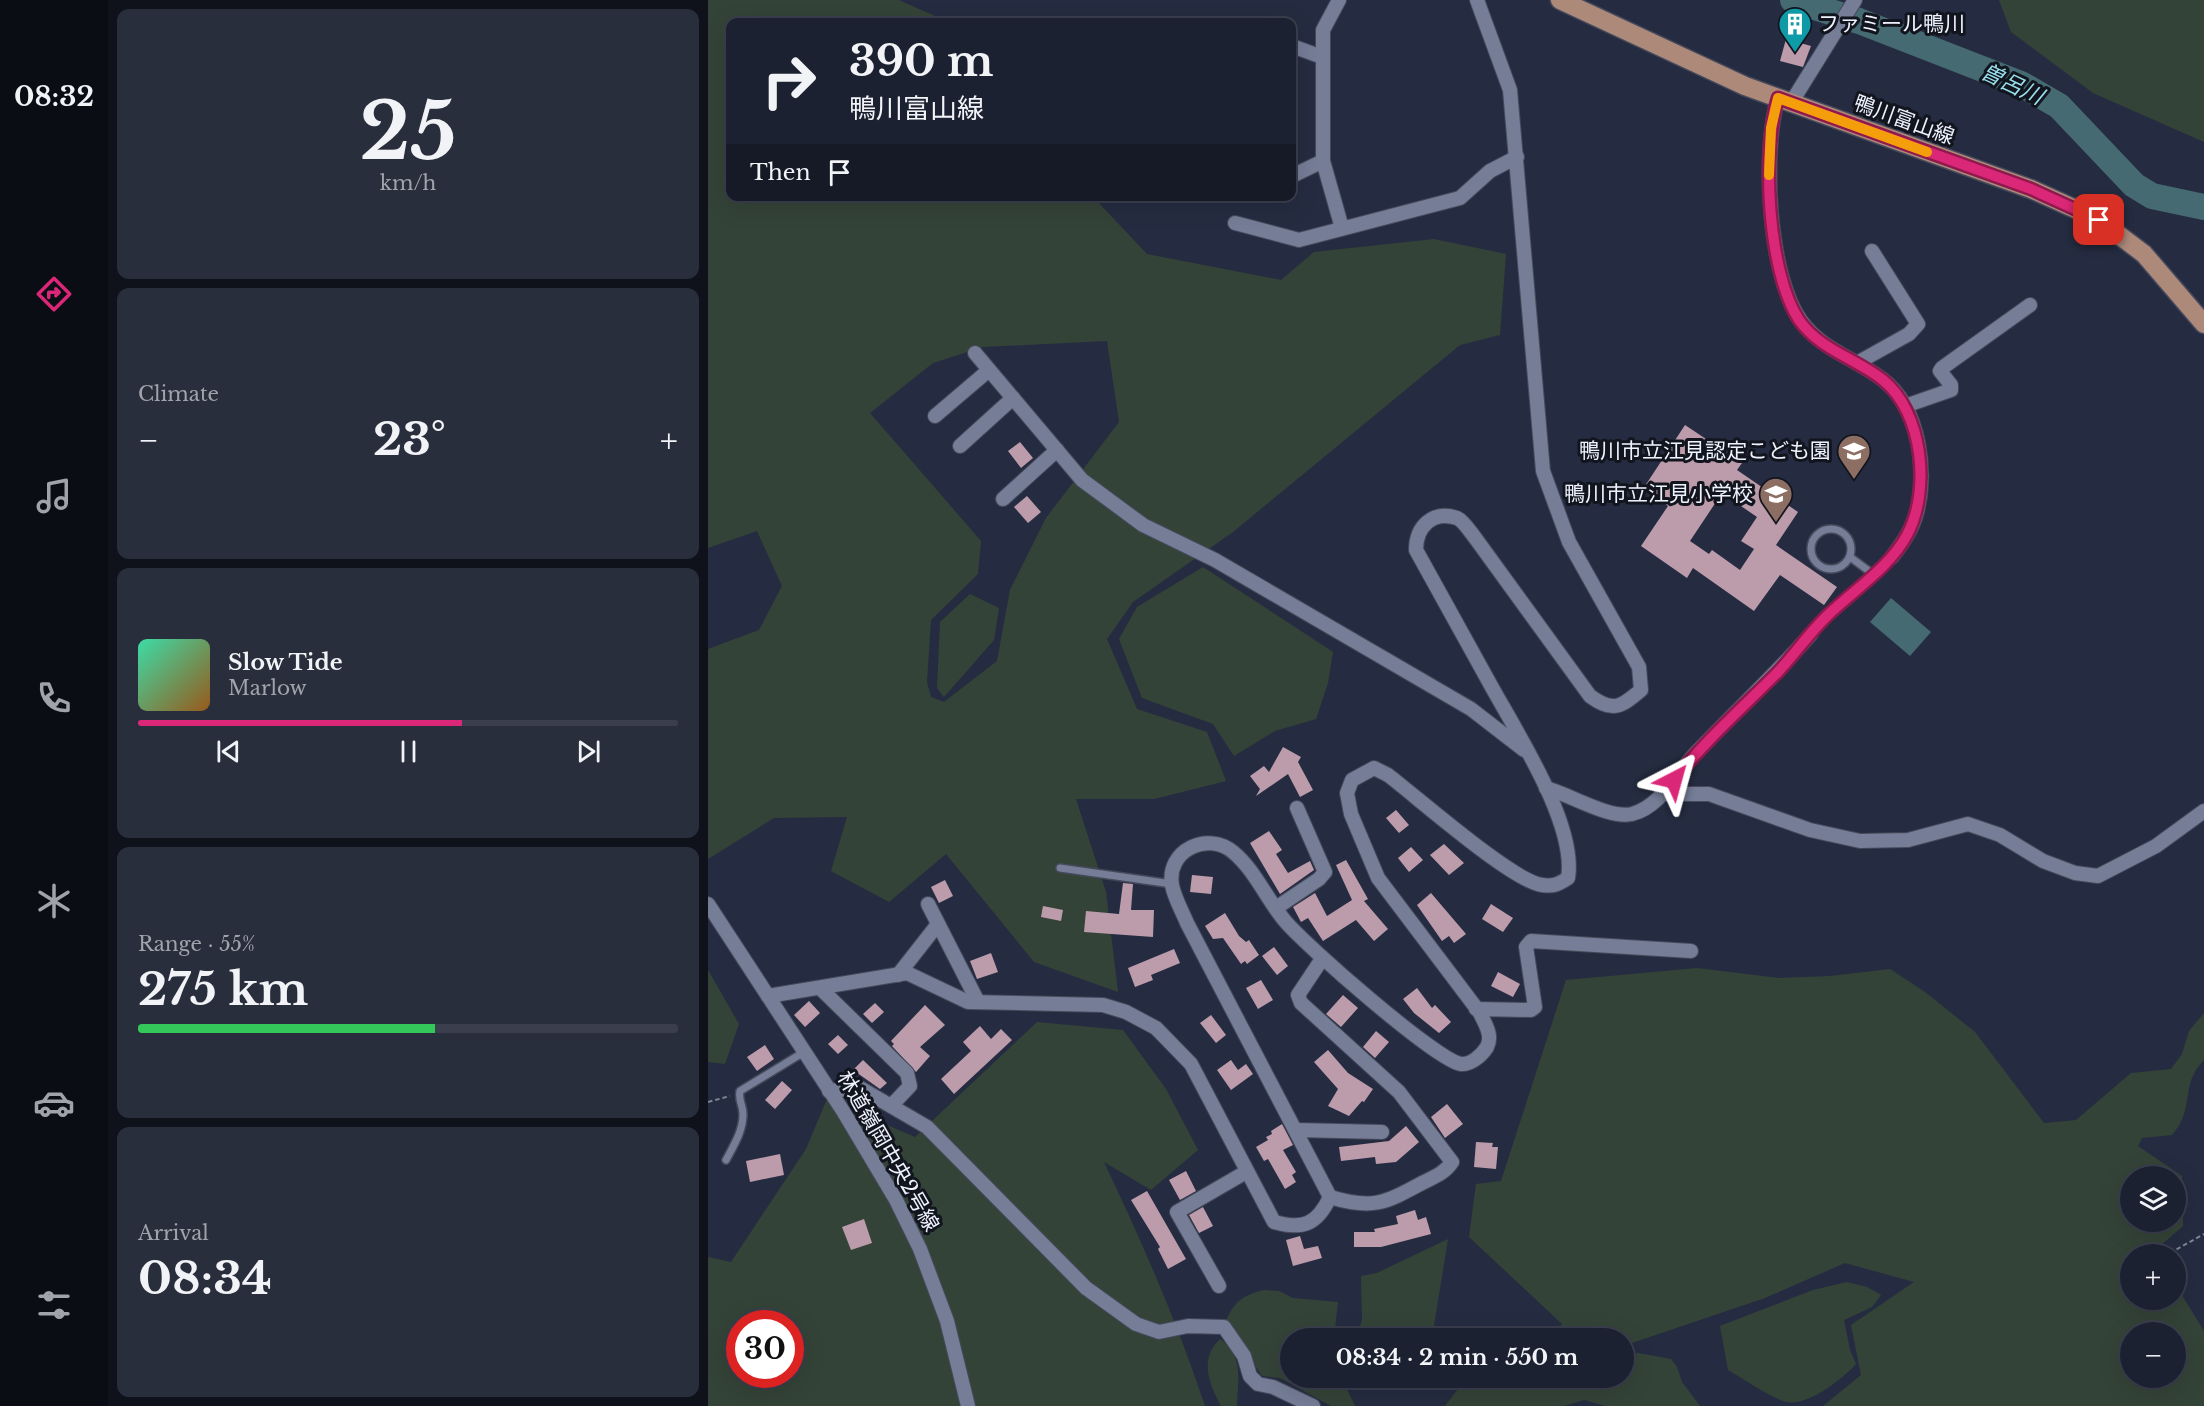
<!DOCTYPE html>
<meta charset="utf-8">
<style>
:root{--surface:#1c2131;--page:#292e3d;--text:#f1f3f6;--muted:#a0a3ab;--line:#3a3e4d;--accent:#db2777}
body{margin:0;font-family:"Libre Baskerville","Noto Sans JP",serif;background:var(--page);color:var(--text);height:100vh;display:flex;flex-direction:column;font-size:22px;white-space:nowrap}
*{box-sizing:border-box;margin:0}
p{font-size:20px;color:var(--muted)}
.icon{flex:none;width:33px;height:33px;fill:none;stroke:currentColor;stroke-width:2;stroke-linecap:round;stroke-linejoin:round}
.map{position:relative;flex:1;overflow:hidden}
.sheet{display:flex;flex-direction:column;gap:9px;padding:9px;background:#0f121b;width:600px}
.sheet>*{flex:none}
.guide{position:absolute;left:18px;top:18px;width:570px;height:183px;border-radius:12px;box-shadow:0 6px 24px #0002,0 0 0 2px var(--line);background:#1c2131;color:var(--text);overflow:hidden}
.tools{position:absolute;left:1412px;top:1166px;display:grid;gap:12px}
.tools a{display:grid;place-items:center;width:66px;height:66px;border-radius:50%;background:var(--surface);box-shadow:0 6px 24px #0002,0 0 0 2px var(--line);font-size:30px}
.speed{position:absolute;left:18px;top:1310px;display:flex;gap:12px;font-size:30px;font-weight:700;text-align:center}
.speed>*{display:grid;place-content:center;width:78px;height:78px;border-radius:50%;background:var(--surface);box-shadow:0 6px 24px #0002,0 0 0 2px var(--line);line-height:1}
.speed .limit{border:9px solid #d22;background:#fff;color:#111}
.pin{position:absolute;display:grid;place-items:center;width:51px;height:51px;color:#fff;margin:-26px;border-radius:12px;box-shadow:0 3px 9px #0006}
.me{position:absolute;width:66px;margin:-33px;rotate:39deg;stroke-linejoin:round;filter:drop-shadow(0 0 4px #0008)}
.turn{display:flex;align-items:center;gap:21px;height:126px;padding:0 24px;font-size:27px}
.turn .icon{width:78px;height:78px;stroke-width:2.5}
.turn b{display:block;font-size:42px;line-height:51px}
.then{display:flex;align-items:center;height:57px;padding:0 24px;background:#0003;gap:12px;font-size:22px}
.big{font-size:45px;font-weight:700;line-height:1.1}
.sheet .widget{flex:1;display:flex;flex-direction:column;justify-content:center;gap:9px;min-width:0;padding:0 21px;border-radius:12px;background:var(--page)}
.sheet .dial{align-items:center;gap:0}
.dial b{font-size:78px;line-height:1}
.song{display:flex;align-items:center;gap:18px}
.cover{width:72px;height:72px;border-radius:9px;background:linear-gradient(135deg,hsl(160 70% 55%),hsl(30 70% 35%))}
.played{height:6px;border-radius:3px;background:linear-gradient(90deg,var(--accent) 60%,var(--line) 60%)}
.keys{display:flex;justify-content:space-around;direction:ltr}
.heat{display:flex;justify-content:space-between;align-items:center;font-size:33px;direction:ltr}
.charge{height:9px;border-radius:4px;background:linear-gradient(90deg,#34c759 55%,var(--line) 0)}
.trip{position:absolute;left:572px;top:1328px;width:354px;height:60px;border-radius:30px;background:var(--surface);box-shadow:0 6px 24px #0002,0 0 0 2px var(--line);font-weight:700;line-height:60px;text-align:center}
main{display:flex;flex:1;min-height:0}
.tabs{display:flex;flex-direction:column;width:108px;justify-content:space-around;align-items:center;background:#0b0d14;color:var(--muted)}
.tabs .icon{width:42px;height:42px}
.tabs .active{color:var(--accent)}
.tabs b{font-size:27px;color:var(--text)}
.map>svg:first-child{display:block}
.green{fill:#344337;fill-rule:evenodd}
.water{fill:#466a71}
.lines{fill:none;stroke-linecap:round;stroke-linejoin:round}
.river{stroke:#466a71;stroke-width:26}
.building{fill:#bc9cab;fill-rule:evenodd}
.service-casing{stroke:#45495b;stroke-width:10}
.minor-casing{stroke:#45495b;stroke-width:16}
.primary-casing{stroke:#45495b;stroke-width:21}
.path{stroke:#7f8495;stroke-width:2;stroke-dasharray:4.5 3;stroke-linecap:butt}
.service{stroke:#757d97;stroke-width:7}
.minor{stroke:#757d97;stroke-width:14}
.primary{stroke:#ad897a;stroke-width:18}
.route-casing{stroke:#8e194d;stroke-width:15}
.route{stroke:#db2777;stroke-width:10}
.slow{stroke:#f59e0b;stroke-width:10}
.labels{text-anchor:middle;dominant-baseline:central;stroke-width:6;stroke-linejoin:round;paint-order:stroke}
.poi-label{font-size:21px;fill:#eef2fe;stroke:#12151e;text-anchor:end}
.street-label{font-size:21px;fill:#eef2fe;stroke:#12151e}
.water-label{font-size:22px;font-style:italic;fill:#98dfed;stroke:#12151e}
</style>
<main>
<nav class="tabs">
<b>08:32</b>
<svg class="icon active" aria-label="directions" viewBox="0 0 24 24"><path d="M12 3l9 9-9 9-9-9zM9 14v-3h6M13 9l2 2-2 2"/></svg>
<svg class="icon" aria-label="music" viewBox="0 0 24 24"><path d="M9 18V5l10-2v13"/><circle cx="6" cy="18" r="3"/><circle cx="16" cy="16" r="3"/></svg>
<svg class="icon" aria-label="phone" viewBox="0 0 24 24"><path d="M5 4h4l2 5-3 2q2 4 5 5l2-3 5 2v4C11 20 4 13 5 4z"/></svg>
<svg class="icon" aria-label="climate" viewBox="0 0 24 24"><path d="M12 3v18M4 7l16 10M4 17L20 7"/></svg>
<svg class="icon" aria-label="car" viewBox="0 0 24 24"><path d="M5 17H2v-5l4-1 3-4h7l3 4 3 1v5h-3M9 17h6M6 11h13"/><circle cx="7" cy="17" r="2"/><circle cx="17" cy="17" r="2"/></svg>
<svg class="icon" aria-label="filters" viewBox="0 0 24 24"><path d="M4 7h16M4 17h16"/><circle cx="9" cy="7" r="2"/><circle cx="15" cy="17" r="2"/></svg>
</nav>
<section class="sheet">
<div class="widget dial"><b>25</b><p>km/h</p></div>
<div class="widget"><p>Climate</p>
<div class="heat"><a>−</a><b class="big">23°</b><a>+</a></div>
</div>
<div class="widget">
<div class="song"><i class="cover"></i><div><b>Slow Tide</b><p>Marlow</p></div></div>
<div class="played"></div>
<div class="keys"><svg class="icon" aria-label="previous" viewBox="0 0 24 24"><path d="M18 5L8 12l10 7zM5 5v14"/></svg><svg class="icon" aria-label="pause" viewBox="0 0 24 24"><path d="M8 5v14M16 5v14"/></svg><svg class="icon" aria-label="next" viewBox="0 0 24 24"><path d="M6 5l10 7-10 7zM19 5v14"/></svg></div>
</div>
<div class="widget"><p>Range · 55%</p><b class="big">275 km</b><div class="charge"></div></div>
<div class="widget"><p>Arrival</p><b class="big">08:34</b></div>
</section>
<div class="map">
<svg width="1496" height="1406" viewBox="0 0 1496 1406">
<rect width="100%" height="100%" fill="#252c41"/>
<g class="green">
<path d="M0 0H191L240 22H22V196L391 197 390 202 439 254 573 280 606 252 726 239 798 254 792 335 752 345 525 532 425 602 399 639 429 709 499 732 518 781 446 799H368L398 892 410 992 326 962 238 854 181 902 123 871 139 817 66 818 0 859V649L51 630 74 586 49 531 0 548ZM399 341 411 422 338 518 302 590 289 661 236 702 223 697 219 682 223 620 270 574 273 541 162 413 225 363 275 347Z"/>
<polygon points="1291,0 1496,0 1496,142 1385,93 1303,32"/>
<polygon points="495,567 625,652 620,683 608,719 567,731 526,756 505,724 434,698 411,639 429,607"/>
<polygon points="262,594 291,608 286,640 236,697 229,688 232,622"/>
<path d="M989 968 1071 978 1122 976 1182 969 1217 992 1267 1032 1336 1123 1368 1120 1423 1073 1463 1069 1474 1054 1481 1031 1496 1013V1060C1471 1085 1488 1108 1464 1135L1434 1138 1430 1146 1474 1176 1475 1226 1443 1254H1422V1299H1467V1284L1496 1331V1406H1115L1153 1375 1143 1325 1206 1282 1137 1263 1057 1298 915 1346V1338H844L854 1324 761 1237 768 1184 793 1181 858 980ZM1422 1176H1467V1221H1422ZM1422 1332H1467V1377H1422Z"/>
<polygon points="0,970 31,1024 17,1064 0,1062"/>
<path d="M329 1022 415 1030 458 1089 490 1150 443 1190 396 1162C434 1242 469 1322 497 1406H0V1257L23 1262 98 1149 119 1099 207 1137ZM32 1323H82V1374H32Z"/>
<polygon points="740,1239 724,1338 648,1338 654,1320 653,1276 669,1273"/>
<path d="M1139 1282 1159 1287 1173 1295 1164 1307 1136 1320 1142 1350 1148 1364C1134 1379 1101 1406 1079 1402 1066 1400 1033 1377 1020 1370L1012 1326 1105 1290Z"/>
<path d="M556 1290 571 1291 585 1298 630 1302 626 1338H582V1377H633L647 1406H623L572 1378 554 1376 518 1321C526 1301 536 1295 556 1290Z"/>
<path d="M512 1339C536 1355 530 1380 529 1406H513C501 1383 491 1359 512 1339Z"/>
<polygon points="930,1353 963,1359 969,1367 974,1382 992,1406 897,1406 876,1400 856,1406 737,1406 759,1377 915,1377 915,1357"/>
</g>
<polygon class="water" points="1183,598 1223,632 1202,656 1162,622"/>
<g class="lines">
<polyline class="river" points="1085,0 1151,21 1313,84 1351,106 1426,185 1444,196 1496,207"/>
</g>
<g class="building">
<polygon points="1078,39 1103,46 1095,67 1072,61"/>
<path d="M977 425 1034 463 1029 470 1090 512 1068 545 1129 587 1116 605 1072 575 1046 611 985 568 979 578 933 546 960 506 935 489ZM1014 493 1049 517 1033 541 1046 549 1032 570 1004 550 1001 554 982 541Z"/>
<polygon points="312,442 325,458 313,468 300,451"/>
<polygon points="319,496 333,512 320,523 306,507"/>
<polygon points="575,747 593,757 590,762 605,790 592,797 580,774 548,796 552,789 542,776 556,766 561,772"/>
<polygon points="688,810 701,825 691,833 678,818"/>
<polygon points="561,831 574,850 568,854 580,873 602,861 606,870 572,894 542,843"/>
<polygon points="736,844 756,863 741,875 722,855"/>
<polygon points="703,847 715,860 701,872 690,858"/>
<polygon points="638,860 660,899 656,901 680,929 666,941 648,920 615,941 600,918 593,922 585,907 607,893 619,916 644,900 628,865"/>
<polygon points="484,875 505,877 503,894 482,892"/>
<polygon points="237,880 245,896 231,903 223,887"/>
<polygon points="415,883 425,884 423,910 446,910 445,937 376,932 378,911 411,914"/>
<polygon points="723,893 758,934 746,943 741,936 734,941 709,905"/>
<polygon points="783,904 805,918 795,932 774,919"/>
<polygon points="335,906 355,910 353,921 333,917"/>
<polygon points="517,913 531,936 538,942 541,940 551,955 539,964 537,961 533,964 515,938 505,939 497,926"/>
<polygon points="566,947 580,966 569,975 554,956"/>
<polygon points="466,949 472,963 443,975 445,980 427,987 420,968"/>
<polygon points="283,953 290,972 269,979 262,961"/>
<polygon points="790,972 812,984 805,997 783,986"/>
<polygon points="553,980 565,1000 550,1009 538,988"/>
<polygon points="709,988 724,1008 727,1005 743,1022 731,1033 706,1013 695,999"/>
<polygon points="635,995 650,1008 633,1027 618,1014"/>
<polygon points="101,1001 112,1013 97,1027 86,1015"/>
<polygon points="167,1003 176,1012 164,1023 155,1014"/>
<polygon points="217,1005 237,1025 212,1047 222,1056 208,1072 184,1046 186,1044 183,1041"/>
<polygon points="503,1015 518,1035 508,1043 492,1023"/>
<polygon points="272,1026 283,1039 293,1029 304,1040 246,1094 233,1079 263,1051 255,1042"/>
<polygon points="668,1031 681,1042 667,1058 655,1047"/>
<polygon points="130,1035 140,1045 130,1054 120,1044"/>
<polygon points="57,1045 66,1059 49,1071 39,1057"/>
<polygon points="620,1050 640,1073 665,1089 656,1102 654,1101 641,1116 620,1106 630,1089 606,1062"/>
<polygon points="155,1060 179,1083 172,1089 145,1070"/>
<polygon points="523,1060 530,1070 538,1064 545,1074 523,1090 509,1070"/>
<polygon points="74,1081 84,1090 67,1109 57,1100"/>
<polygon points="739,1104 755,1124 737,1138 723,1117"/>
<polygon points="574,1124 585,1145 575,1150 588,1172 584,1175 588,1182 577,1189 560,1159 556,1161 548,1147 560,1140 558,1137 564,1134 563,1131"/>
<polygon points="698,1126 711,1142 688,1162 668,1164 667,1157 633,1161 631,1147 681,1141"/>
<polygon points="768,1142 785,1143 784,1147 790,1147 788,1169 766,1167"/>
<polygon points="72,1154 76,1175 42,1182 38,1161"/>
<polygon points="478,1171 488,1191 472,1200 461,1180"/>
<polygon points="439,1191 478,1259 460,1269 450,1249 452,1247 423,1200"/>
<polygon points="495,1207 505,1226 491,1233 481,1215"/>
<polygon points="707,1210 710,1220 718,1217 723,1234 673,1247 646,1247 646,1232 667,1232 666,1229 690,1224 688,1216"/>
<polygon points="156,1219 164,1243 143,1250 134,1227"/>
<polygon points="592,1236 596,1249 610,1246 614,1258 585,1266 578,1240"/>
</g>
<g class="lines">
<defs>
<g id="service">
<circle cx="1123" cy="549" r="20"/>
<polyline points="1142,557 1165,574"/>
<polyline points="1103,634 1184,557"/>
<polyline points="352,868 464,884"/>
<path d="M18 1160C26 1145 35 1131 35 1114 35 1105 30 1100 32 1091L96 1052"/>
</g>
<g id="minor">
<polyline points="584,46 614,57"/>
<path d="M1070 98C1054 151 1060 276 1093 321 1114 350 1146 358 1174 379 1212 407 1221 475 1207 518 1202 533 1193 545 1184 557"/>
<polyline points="1083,103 1147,0"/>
<polyline points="615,161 634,228"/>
<polyline points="584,176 615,161 615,30 631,0"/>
<polyline points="527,223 591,240 752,198 782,171 809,157"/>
<polyline points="267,353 374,480 435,525 507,560 763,709 816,750"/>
<polyline points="1149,363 1201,334 1210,324 1164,251"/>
<polyline points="1197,406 1243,390 1243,385 1232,371 1234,368 1322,305"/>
<polyline points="227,416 281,370"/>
<polyline points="252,446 305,398"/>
<polyline points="295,499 349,450"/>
<path d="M838 788C863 795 901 819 924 814 953 807 970 771 989 752 1027 712 1067 675 1103 634"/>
<polyline points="955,794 1001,794 1102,830 1152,841 1200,840 1260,824 1292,835 1335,861 1367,873 1390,876 1448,846 1496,811"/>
<polyline points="0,904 135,1111 188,1200 212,1249 239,1321 260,1406"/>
<polyline points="220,904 270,1002"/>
<polyline points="568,908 611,879 617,872 589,808"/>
<path d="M614 959 590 995 593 1003 691 1092 744 1162C737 1173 726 1177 714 1183 677 1203 665 1210 622 1197"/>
<polyline points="190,975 230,924"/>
<polyline points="112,988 199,1073 202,1086 183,1106"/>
<path d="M60 996 199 973 260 1002 395 1005 418 1012 448 1028 483 1064 566 1222C594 1230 609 1225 622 1197L479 923C474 911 466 897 464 885 458 850 500 831 525 852 547 870 559 900 577 921 597 945 729 1061 753 1064 763 1065 774 1055 779 1047 785 1035 777 1024 772 1013L670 878 643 814 639 793 644 780 666 768 680 775C709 797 804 881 834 885 845 887 851 884 860 878 869 824 807 730 781 682 757 638 732 594 708 550 708 527 724 510 749 518 756 521 763 533 768 539L882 696C905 713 913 707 933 690L931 667 861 542 835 471 802 90 769 0"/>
<polyline points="768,1009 823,1010 827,1007 818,947 823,941 983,951"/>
<polyline points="121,1091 152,1088 219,1127 378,1288 428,1324 451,1332 480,1326 516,1327 536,1356 542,1376 550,1384 565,1387 605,1406"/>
<polyline points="588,1130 674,1132"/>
<polyline points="511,1286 469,1212 538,1172"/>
</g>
<polyline id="primary" points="852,0 1037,86 1323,189 1374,212 1391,220 1436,254 1496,324"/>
</defs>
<use href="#service" class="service-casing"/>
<use href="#minor" class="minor-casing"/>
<use href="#primary" class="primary-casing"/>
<g class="path">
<polyline points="0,1102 22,1096"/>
<polyline points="1462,1253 1496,1234"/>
</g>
<use href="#service" class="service"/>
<use href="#minor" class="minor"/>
<use href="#primary" class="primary"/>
</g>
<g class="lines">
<defs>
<path id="route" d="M966 780C997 741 1034 708 1069 673 1087 654 1102 632 1120 615 1146 590 1182 567 1199 535 1223 491 1215 412 1175 380 1147 358 1112 350 1091 320 1060 273 1053 151 1070 98L1323 189 1391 220"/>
</defs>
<use href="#route" class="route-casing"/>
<use href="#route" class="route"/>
<polyline class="slow" points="1061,175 1063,128 1070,98 1219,152"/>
</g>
<defs>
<symbol id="building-pin" viewBox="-11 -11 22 30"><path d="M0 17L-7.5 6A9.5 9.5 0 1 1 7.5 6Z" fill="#0f9aa8" stroke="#12151e"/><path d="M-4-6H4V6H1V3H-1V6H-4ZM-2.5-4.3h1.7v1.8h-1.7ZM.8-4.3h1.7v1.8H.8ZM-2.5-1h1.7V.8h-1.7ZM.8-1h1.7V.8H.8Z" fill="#fff"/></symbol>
<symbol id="school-pin" viewBox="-11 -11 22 30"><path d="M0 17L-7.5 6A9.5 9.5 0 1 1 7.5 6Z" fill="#8d6e63" stroke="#12151e"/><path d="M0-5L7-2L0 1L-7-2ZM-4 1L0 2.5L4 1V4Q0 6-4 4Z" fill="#fff"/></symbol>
</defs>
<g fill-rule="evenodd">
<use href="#building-pin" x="1068" y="5" width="38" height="52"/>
<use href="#school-pin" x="1127" y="432" width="38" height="52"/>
<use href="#school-pin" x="1049" y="475" width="38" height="52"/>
</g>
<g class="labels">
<g class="poi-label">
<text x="1110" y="24" text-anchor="start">ファミール鴨川</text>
<text x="1123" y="451">鴨川市立江見認定こども園</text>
<text x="1045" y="494">鴨川市立江見小学校</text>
</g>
<g class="street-label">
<text transform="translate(1196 120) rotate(20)">鴨川富山線</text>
<text transform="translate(180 1151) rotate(60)">林道嶺岡中央2号線</text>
</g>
<g class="water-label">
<text transform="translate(1304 84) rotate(25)">曽呂川</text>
</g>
</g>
</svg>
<div class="tools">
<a><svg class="icon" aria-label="layers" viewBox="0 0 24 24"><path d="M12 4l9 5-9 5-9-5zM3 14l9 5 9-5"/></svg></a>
<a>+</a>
<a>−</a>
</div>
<div class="speed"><div class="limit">30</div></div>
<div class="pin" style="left:1391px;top:220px;background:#d93025"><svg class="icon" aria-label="arrive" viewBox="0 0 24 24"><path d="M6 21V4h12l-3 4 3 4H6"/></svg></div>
<svg class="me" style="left:966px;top:780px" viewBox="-20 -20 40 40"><path d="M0-17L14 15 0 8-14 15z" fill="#db2777" stroke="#fff" stroke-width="4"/></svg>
<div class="trip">08:34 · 2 min · 550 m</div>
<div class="guide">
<div class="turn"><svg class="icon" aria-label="right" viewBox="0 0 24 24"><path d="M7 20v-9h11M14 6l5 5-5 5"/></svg><div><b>390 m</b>鴨川富山線</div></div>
<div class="then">Then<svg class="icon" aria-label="arrive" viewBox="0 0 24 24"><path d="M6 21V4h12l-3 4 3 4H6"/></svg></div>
</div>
</div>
</main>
